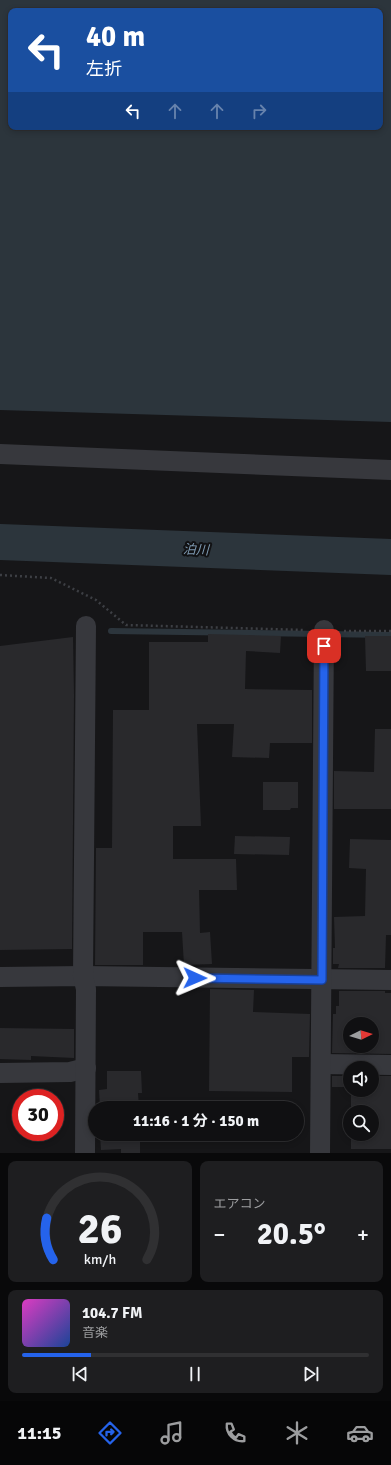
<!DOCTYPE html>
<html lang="ja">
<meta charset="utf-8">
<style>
:root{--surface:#101012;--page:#1e1e20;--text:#f1f3f6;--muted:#9c9d9f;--line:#303032;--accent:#2563eb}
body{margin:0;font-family:Signika,"Noto Sans JP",sans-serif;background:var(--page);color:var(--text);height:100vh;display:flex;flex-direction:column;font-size:15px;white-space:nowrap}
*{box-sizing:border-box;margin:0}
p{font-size:13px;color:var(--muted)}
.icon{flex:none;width:22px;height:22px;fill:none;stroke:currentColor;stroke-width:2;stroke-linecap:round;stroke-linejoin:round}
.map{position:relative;height:1153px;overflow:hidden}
.details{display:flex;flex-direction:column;gap:8px;padding:8px;background:#09090a;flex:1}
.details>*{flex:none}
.banner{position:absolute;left:8px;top:8px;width:375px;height:122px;border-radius:8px;box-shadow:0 2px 6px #0003,0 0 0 1px var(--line);background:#1a4fa0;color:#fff;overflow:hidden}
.needle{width:26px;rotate:85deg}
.fabs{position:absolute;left:343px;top:1017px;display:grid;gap:8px}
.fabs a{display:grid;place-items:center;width:36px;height:36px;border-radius:50%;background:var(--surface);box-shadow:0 2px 6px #0003,0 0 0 1px var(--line);font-size:20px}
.speed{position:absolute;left:12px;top:1089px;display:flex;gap:8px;font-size:20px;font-weight:700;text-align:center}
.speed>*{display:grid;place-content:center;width:52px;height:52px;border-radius:50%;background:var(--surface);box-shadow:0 2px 6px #0003,0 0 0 1px var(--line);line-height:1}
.speed .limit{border:6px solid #d22;background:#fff;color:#111}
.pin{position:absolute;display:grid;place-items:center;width:34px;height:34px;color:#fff;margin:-17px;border-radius:8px;box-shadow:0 2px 6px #0006}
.me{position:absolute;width:44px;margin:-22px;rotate:91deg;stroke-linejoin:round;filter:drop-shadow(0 0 3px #0008)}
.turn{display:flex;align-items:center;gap:14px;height:84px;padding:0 12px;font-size:18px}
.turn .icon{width:52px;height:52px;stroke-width:2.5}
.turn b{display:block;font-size:28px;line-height:34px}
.lanes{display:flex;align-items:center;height:38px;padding:0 12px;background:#0003;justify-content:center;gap:20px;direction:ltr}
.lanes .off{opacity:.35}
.big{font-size:30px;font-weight:700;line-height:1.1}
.details .tile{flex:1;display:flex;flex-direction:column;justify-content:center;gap:6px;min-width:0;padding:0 14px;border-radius:8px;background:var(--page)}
.details .dial{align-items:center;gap:0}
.dial svg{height:104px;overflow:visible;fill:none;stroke:var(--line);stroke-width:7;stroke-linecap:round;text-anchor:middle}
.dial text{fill:var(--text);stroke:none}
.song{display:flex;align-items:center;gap:12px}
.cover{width:48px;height:48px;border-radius:6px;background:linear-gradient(135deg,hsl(310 70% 55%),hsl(220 70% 35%))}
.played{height:4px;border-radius:2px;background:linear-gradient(90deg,var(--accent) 20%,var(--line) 20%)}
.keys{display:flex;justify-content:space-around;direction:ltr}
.heat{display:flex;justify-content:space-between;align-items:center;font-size:22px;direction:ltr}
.details .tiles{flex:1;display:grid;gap:8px;grid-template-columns:1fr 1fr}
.tile:last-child{grid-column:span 2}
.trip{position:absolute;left:88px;top:1101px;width:216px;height:40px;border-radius:20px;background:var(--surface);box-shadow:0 2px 6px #0003,0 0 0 1px var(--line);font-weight:700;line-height:40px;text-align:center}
.tabs{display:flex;height:64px;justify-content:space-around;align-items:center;background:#060607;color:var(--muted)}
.tabs .icon{width:28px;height:28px}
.tabs .active{color:var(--accent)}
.tabs b{font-size:18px;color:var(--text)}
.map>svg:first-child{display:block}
.water{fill:#2c353c;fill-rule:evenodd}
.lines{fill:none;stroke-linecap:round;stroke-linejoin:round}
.stream{stroke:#2c353c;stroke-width:6}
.river{stroke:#2c353c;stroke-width:36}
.building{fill:#29292c;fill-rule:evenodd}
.path{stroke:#3d3f44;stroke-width:2.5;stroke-dasharray:2 3;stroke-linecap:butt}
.minor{stroke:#37383d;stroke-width:20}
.route-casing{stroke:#184099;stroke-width:10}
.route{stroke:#2563eb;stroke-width:7}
.labels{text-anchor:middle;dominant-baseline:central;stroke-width:4;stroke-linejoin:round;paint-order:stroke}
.water-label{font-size:13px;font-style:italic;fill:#7f9bb3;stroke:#111113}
</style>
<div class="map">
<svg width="391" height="1153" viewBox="0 0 391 1153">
<rect width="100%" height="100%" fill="#161618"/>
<path class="water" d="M0 0H391V422L0 410ZM11 11H380V127H11Z"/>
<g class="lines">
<polyline class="stream" points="111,631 391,635"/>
<polyline class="river" points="0,542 391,557"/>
</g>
<g class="building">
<polygon points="208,634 281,636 280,653 246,651 245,689 312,690 312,743 270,743 269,758 232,757 234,724 197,724 201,826 173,826 173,859 236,859 237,890 199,890 200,933 210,932 212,964 184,965 182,932 143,932 143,965 95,965 96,848 112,848 113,710 149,710 149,642 208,642"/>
<polygon points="365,636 391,636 391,671 366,671"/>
<polygon points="73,637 74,695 72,949 0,950 0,646"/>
<polygon points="375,729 391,729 391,809 334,809 334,771 374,772"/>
<polygon points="263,782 298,782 298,808 291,808 290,810 263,810"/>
<polygon points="235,836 290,837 289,855 234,854"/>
<polygon points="350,839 391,840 391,935 386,935 385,968 338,968 339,964 333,964 333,948 335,948 334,917 365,916 366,869 349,868"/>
<polygon points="210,989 254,990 253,1012 310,1014 309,1057 292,1057 292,1092 209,1091"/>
<path d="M339 991H385V993H391V1054L332 1053 333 1014H336V1006H339ZM350 1024H372V1046H350Z"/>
<polygon points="0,1028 74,1029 74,1058 31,1056 31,1060 0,1059"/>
<polygon points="107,1071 141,1071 142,1093 138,1093 139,1108 100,1108 99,1090 107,1089"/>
<rect x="332" y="1076" width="18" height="11"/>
<polygon points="372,1076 391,1076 391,1149 351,1149 351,1134 372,1134 372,1112 351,1112 351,1090 372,1090"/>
<polygon points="100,1134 140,1134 140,1153 121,1153 121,1149 101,1150"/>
</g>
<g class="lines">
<g class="path">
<polyline points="0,575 51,578 96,600 126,625 305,630"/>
<polyline points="344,631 391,631"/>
</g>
<g class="minor">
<polyline points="0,454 391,470"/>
<polyline points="0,977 83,976 391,980"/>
<polyline points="321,1064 391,1065"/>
<polyline points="0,1073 70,1072 86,1068"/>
<polyline points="85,1153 86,989 83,976 86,626"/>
<polyline points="320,1153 324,630"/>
</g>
</g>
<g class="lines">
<defs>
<polyline id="route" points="195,978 322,980 324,646"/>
</defs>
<use href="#route" class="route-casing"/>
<use href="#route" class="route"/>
</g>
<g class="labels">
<g class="water-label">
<text transform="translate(196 550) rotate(2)">泊川</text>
</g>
</g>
</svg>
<div class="fabs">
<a><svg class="needle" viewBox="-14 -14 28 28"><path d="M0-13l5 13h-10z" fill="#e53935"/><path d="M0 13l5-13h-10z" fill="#9c9d9f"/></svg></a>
<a><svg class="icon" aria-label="sound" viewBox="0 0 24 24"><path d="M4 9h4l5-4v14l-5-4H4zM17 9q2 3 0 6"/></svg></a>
<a><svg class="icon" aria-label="search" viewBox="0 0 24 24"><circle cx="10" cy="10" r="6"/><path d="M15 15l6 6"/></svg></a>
</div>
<div class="speed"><div class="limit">30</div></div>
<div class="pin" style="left:324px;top:646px;background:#d93025"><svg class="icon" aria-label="arrive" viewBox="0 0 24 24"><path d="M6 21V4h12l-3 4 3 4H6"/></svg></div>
<svg class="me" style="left:195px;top:978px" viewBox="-20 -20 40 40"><path d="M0-17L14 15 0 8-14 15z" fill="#2563eb" stroke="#fff" stroke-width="4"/></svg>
<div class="trip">11:16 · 1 分 · 150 m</div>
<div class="banner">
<div class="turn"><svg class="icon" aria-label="left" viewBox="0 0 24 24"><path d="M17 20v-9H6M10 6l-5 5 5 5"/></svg><div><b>40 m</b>左折</div></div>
<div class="lanes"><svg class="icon" aria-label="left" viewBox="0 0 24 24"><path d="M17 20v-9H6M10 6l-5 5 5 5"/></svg><svg class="icon off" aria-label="ahead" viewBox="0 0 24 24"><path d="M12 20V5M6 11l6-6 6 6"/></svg><svg class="icon off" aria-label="ahead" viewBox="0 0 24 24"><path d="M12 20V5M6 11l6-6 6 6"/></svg><svg class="icon off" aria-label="right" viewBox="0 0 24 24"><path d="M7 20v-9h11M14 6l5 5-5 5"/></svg></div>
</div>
</div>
<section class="details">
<div class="tiles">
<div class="tile dial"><svg viewBox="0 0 100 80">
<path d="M14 69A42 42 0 1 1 86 69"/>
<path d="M14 69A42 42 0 0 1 9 37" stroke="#2563eb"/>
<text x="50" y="56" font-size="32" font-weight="700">26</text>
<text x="50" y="72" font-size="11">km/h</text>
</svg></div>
<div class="tile"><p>エアコン</p>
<div class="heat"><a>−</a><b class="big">20.5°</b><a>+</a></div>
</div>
<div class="tile">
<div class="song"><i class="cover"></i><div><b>104.7 FM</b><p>音楽</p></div></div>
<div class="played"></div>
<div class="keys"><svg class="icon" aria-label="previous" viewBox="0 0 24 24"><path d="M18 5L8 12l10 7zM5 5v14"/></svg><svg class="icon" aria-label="pause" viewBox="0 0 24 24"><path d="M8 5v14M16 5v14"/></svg><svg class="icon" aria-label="next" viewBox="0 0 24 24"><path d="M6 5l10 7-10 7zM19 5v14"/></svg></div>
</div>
</div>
</section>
<nav class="tabs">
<b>11:15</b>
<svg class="icon active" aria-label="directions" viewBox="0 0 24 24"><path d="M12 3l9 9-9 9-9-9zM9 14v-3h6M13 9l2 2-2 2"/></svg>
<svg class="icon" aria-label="music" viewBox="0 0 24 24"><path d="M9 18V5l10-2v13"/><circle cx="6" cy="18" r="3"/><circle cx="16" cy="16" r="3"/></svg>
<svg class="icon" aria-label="phone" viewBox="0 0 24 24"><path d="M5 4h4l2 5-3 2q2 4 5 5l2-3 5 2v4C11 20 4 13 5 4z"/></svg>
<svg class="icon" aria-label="climate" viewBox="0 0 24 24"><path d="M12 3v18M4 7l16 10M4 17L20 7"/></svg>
<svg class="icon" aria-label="car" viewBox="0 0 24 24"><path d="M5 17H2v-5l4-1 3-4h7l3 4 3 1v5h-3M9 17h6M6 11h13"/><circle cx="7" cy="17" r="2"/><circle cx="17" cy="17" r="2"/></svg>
</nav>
